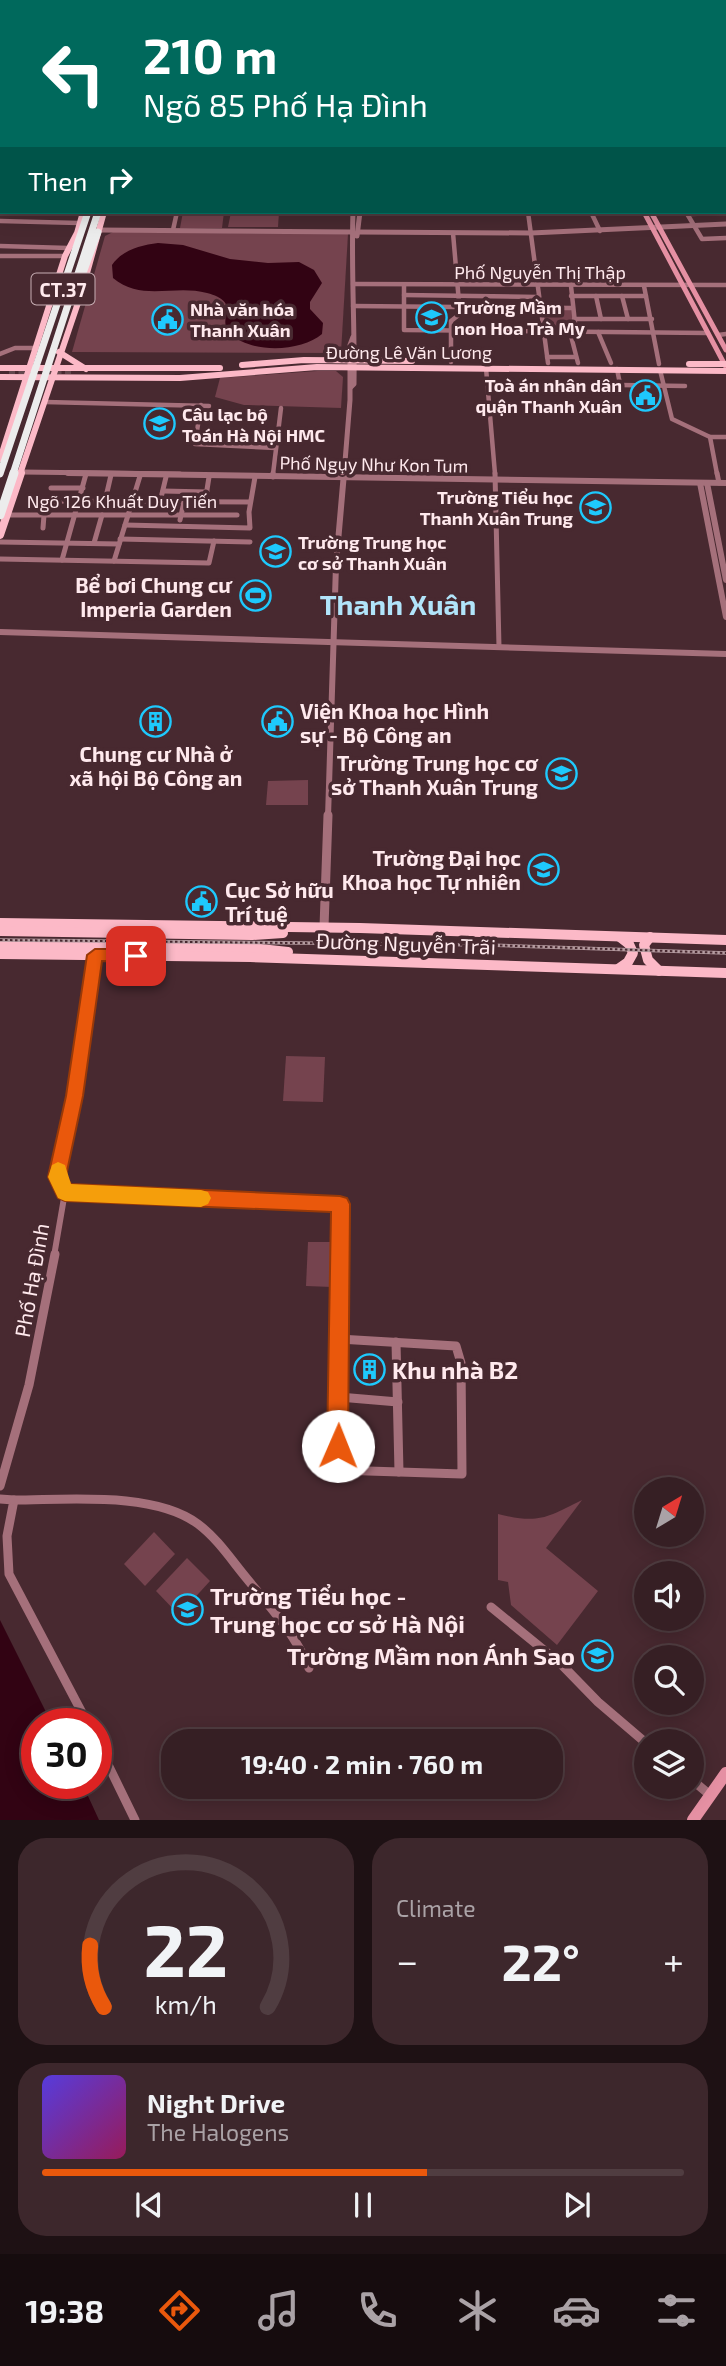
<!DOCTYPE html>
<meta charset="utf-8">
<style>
:root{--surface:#361f24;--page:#3d272c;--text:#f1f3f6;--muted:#aaa2a6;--line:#503d41;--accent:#ea580c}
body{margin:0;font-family:"Exo 2",sans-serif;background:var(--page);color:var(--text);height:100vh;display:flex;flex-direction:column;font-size:26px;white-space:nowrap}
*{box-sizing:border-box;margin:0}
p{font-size:23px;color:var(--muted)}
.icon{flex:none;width:38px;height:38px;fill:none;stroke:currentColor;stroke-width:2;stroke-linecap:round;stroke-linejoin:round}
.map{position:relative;height:1820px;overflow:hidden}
.panel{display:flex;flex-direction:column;gap:18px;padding:18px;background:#1e1114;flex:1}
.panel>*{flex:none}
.hud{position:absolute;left:0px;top:0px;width:726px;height:214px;box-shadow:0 4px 18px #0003,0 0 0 2px var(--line);background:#00695c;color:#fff;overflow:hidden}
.needle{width:46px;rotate:38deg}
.buttons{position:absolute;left:634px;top:1477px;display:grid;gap:14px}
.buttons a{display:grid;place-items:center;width:70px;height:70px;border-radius:50%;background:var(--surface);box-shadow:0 4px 18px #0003,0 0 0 2px var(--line);font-size:35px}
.speed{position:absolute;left:21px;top:1708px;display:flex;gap:14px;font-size:35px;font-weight:700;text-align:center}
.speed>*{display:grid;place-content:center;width:91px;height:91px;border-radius:50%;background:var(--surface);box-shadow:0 4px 18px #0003,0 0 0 2px var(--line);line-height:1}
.speed .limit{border:10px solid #d22;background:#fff;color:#111}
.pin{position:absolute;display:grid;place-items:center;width:60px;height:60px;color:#fff;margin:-30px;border-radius:14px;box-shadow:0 4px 10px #0006}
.me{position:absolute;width:77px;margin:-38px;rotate:1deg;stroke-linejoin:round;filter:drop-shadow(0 0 5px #0008)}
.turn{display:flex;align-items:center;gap:24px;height:147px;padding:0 28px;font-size:32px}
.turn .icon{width:91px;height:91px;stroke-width:2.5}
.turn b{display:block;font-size:49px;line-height:60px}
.then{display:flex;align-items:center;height:66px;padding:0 28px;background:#0003;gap:14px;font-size:26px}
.big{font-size:52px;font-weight:700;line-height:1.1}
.panel .card{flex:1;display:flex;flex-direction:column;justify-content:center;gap:10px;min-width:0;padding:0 24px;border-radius:28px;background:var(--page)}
.panel .dial{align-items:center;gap:0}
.dial svg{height:182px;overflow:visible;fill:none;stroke:var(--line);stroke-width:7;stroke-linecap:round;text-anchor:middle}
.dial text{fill:var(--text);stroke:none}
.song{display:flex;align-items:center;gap:21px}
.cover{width:84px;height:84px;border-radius:10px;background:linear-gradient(135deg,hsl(250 70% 55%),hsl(330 70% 35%))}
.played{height:7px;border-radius:4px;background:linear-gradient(90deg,var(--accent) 60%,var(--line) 60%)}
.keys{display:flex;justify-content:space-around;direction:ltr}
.heat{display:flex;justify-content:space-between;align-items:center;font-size:38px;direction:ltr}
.panel .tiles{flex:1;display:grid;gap:18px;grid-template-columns:1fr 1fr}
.card:last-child{grid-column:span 2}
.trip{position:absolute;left:161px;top:1729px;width:402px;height:70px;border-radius:28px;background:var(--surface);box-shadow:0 4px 18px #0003,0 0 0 2px var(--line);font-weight:700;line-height:70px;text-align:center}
.menu{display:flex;height:112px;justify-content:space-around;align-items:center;background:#160c0e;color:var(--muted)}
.menu .icon{width:49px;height:49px}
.menu .selected{color:var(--accent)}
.menu b{font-size:32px;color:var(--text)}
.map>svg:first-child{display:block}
.green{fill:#75434e}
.water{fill:#320313}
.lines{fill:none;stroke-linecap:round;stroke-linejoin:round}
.primary-tunnel{stroke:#63464c;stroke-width:6;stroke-dasharray:6 3.5;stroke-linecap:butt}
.minor-far4{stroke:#a5707b;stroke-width:3.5}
.minor-far3{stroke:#a5707b;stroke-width:4.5}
.minor-far2{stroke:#a5707b;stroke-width:5}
.minor-far1{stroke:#a5707b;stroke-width:6}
.minor{stroke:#a5707b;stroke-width:9}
.tertiary-far3{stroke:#a5707b;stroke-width:4.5}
.tertiary-far2{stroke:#a5707b;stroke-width:5}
.tertiary-far1{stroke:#a5707b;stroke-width:6}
.tertiary{stroke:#a5707b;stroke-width:9}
.secondary-far1{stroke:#e590a3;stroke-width:5}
.secondary{stroke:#e590a3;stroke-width:12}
.primary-far2{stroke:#fcb9c7;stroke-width:6}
.primary-far1{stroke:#fcb9c7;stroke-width:8}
.primary{stroke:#fcb9c7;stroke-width:10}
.motorway{stroke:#ececec;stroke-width:7}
.rail-casing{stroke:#b59ba0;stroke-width:3.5}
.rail{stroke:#482930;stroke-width:2;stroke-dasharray:2.5;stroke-linecap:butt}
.motorway-bridge-far1{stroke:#ececec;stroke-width:7}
.motorway-bridge{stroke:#ececec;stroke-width:9}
.route{fill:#ea580c;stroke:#983908;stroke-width:2}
.slow{fill:#f59e0b}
.labels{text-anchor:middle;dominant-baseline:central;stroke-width:7;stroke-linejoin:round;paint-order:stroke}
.far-street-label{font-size:18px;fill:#ffe9ed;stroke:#482930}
.far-poi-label{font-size:18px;font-weight:bold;fill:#ffe9ed;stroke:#482930;text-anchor:start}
.shield{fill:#482930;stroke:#c8afb4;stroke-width:2}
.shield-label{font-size:19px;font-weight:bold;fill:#ffe9ed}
.poi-label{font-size:21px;font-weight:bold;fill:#ffe9ed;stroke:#482930;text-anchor:end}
.street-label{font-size:21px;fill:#ffe9ed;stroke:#482930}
.near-poi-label{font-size:24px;font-weight:bold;fill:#ffe9ed;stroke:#482930;text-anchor:start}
.district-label{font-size:28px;font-weight:bold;fill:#b1e4fa;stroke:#482930}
</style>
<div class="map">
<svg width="726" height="1820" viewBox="0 0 726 1820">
<rect width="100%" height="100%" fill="#482930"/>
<g class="green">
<polygon points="183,212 224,212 222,228 180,228"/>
<polygon points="231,212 279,212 278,227 228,227"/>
<polygon points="113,232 348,234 341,353 72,352 105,236"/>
<polygon points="539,307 572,308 576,332 542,332"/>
<polygon points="317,371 336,371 343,377 341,408 244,405 215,397 220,378"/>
<polygon points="308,780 308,805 266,805 268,781"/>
<polygon points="286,1056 325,1057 323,1102 283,1101"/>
<polygon points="308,1242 333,1242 332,1287 306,1286"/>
<path d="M582 1500 546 1548 598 1591 557 1645 511 1605 508 1582 498 1580V1514C539 1524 546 1518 582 1500Z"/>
<polygon points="154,1532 175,1554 145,1586 124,1564"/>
<polygon points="187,1558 210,1581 179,1615 156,1591"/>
</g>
<g class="water">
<path d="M158 243 183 245 230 259 268 263 299 262 314 270 322 283 310 302V309L323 323 322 334C301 352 250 354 230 333 215 318 244 303 207 293 174 284 142 302 113 278L112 265C122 250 141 245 158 243Z"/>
<polygon points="0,1620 52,1724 37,1724 37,1783 82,1783 99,1820 0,1820"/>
</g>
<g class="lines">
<g class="primary-tunnel">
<polyline points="46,371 73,371"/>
<polyline points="9,374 36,374"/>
</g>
<g class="minor-far4">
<polyline points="711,0 714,2"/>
<polyline points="662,2 670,0"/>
</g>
<g class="minor-far3">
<polyline points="528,212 548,363"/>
<polyline points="591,212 600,231"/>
<polyline points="686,212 702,239 726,238"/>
<polyline points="688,214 726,213"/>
<polyline points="0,221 79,223"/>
<polyline points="173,230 177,212"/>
<polyline points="0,246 68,248"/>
<polyline points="0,256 65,256"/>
<polyline points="353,284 726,285"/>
<polyline points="404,285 404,330 708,333"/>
<polyline points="571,286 576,332"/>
<polyline points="644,286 659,364"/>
<polyline points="404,295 538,297"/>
<polyline points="571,296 646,296"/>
<polyline points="596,296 601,319"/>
<polyline points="622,296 628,319"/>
<polyline points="353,306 572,308"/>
<polyline points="574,319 652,319"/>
<polyline points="570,332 578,363"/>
<polyline points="598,332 611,363"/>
<polyline points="718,335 726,334"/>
<polyline points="0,354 15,348 37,348"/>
<polyline points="547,357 576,357"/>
<polyline points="451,362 451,321 460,314 453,233"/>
<polyline points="486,368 495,474"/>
<polyline points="617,369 621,389"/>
<polyline points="660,370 672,419 710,437 726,437"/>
<polyline points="620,385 685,386"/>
<polyline points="45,402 209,406"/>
<polyline points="201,405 195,444 276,448"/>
<polyline points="710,437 717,474"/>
<polyline points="273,474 281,408"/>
</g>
<g class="minor-far2">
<polyline points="495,473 499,647"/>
<polyline points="717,473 719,483"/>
<polyline points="273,477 273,473"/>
<polyline points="51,488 83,488"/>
<polyline points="163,491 207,492"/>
<polyline points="206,496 209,477"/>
<polyline points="45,501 250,502"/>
<polyline points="105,501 111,475"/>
<polyline points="160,502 166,477"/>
<polyline points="7,515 237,515"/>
<polyline points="180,520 184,502"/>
<polyline points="125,525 250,528 249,512 255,477"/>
<polyline points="43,528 44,515"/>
<polyline points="120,539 250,542"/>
<polyline points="0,542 119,544"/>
<polyline points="94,543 102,515"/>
<polyline points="0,559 209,563 214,541"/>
<polyline points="62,560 86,474"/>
<polyline points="114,561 140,476"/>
</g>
<g class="minor-far1">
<polyline points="65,1192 340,1204 339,1256"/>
<polyline points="54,1256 65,1192 57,1177 74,1096 95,955"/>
</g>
<g class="minor">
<polyline points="339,1339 456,1346 461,1363 462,1474 337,1470 339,1254"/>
<polyline points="396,1342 399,1472"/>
<polyline points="339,1397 398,1402"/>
<polyline points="0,1486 29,1385 55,1254"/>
<polyline points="0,1499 14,1500 7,1536 9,1574 88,1724"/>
<path d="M14 1500C67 1500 154 1491 198 1524 218 1539 232 1561 248 1580 271 1608 295 1634 309 1668"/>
<polyline points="491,1607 561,1664 598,1702 646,1743"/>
<polyline points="96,1740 135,1820"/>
<polyline points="691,1779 710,1795"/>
</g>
<polyline class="tertiary-far3" points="682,0 687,2"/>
<g class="tertiary-far2">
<polyline points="99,230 353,232"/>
<polyline points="359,232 531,233 726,224"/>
<polyline points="357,236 360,212"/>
<path d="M351 387 354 384C355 326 351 270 353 212"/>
<polyline points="22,472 180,474"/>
<polyline points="344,474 350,400 350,345 353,337"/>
</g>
<g class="tertiary-far1">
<polyline points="68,473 726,483"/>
<polyline points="700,483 726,617"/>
<polyline points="707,483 726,580"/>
<polyline points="0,632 726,654"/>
<polyline points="328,817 336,565 344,473"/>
</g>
<polyline class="tertiary" points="324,927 328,815"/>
<g class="secondary-far1">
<polyline points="644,212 726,367"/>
<polyline points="651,212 726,350"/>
</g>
<polyline class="secondary" points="693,1820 726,1773"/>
<g class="primary-far2">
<polyline points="59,352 86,369"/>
<polyline points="689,364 726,364"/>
<polyline points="242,365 304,360 412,361"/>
<polyline points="0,368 220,368"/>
<polyline points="0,377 180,378 317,367 726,371"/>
<polyline points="0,459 65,256 77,233 83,212"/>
<polyline points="20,474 82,291 104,212"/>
</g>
<polyline class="primary-far1" points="0,535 21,473"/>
<g class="primary">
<polyline points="0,923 360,928 726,940"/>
<polyline points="0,931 252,935 283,933"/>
<polyline points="650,937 644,945 648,960 659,971"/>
<polyline points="0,945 251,948 288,952"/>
<polyline points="0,954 250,957 726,973"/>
<polyline points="618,969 628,962 633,953 629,944 620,937"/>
</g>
<polyline class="motorway" points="83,273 98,232"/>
<defs>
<polyline id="rail" points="0,940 488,945 726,953"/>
</defs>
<use href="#rail" class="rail-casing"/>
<use href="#rail" class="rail"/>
<g class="motorway-bridge-far1">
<polyline points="0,474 88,212"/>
<polyline points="13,474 98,212"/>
</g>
<polyline class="motorway-bridge" points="0,515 14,473"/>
</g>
<polygon class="route" points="95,949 136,949 144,956 136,962 102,961 83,1096 66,1176 71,1184 340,1196 347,1198 350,1204 348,1446 345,1453 338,1457 330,1453 327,1446 331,1212 65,1201 58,1198 48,1177 66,1096 87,955"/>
<polygon class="slow" points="58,1162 65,1165 71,1184 201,1190 208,1192 211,1198 208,1204 201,1207 65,1201 58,1198 48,1177 52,1165"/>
<defs>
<symbol id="school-ring" viewBox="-11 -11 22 22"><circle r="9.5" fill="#482930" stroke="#1ec9fd" stroke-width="1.5"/><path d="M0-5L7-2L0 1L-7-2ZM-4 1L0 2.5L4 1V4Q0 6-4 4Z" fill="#1ec9fd"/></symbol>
<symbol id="civic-ring" viewBox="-11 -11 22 22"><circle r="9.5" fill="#482930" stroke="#1ec9fd" stroke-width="1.5"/><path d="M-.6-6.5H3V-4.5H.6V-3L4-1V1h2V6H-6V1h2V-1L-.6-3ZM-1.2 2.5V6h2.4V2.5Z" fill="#1ec9fd"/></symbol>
<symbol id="stadium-ring" viewBox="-11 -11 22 22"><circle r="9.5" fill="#482930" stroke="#1ec9fd" stroke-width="1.5"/><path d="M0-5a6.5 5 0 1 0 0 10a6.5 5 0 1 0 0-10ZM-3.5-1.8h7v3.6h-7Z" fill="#1ec9fd"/></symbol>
<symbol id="building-ring" viewBox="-11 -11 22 22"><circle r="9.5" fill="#482930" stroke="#1ec9fd" stroke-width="1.5"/><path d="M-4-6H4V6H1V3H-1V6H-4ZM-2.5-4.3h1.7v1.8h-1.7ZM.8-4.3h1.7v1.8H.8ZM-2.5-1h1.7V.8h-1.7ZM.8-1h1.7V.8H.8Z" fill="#1ec9fd"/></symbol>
<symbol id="university-ring" viewBox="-11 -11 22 22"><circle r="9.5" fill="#482930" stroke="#1ec9fd" stroke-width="1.5"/><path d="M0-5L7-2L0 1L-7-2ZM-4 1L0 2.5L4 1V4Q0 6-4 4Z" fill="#1ec9fd"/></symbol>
</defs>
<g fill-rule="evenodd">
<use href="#school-ring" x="414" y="300" width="35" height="35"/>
<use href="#civic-ring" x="150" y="302" width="35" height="35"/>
<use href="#civic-ring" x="628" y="378" width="35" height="35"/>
<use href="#school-ring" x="142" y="406" width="35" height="35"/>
<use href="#school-ring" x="578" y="490" width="35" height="35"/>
<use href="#school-ring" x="258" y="534" width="35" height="35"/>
<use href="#stadium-ring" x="238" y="578" width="35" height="35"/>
<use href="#building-ring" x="138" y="704" width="35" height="35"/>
<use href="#civic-ring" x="260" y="704" width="35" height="35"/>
<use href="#school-ring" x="544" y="756" width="35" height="35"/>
<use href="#university-ring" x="526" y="852" width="35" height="35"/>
<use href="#civic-ring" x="184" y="884" width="35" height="35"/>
<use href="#building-ring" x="352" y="1352" width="35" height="35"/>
<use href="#school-ring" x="170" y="1592" width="35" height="35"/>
<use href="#school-ring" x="580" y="1638" width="35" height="35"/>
</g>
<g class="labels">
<g class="far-street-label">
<text x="540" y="272">Phố Nguyễn Thị Thập</text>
<text x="409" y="352">Đường Lê Văn Lương</text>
<text transform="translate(374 464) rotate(1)">Phố Ngụy Như Kon Tum</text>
<text x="122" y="501">Ngõ 126 Khuất Duy Tiến</text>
</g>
<g class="far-poi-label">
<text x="454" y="307">Trường Mầm<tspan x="454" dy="21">non Hoa Trà My</tspan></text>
<text x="190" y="309">Nhà văn hóa<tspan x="190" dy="21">Thanh Xuân</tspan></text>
<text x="622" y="385" text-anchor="end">Toà án nhân dân<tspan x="622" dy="21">quận Thanh Xuân</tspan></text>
<text x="182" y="414">Câu lạc bộ<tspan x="182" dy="21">Toán Hà Nội HMC</tspan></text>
<text x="573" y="497" text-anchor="end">Trường Tiểu học<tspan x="573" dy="21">Thanh Xuân Trung</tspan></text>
<text x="298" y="542">Trường Trung học<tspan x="298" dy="21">cơ sở Thanh Xuân</tspan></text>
</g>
<rect class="shield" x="31.5" y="273.5" width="63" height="31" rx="5"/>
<g class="shield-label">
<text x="63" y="289">CT.37</text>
</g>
<g class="poi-label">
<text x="232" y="584">Bể bơi Chung cư<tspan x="232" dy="24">Imperia Garden</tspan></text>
<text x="300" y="710" text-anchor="start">Viện Khoa học Hình<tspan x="300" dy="24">sự - Bộ Công an</tspan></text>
<text x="156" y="753" text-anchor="middle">Chung cư Nhà ở<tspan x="156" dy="24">xã hội Bộ Công an</tspan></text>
<text x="538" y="762">Trường Trung học cơ<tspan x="538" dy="24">sở Thanh Xuân Trung</tspan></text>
<text x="521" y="857">Trường Đại học<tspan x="521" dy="24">Khoa học Tự nhiên</tspan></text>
<text x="225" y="889" text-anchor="start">Cục Sở hữu<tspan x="225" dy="24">Trí tuệ</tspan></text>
</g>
<g class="street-label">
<text transform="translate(406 943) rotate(2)">Đường Nguyễn Trãi</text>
<text transform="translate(31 1280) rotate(-80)">Phố Hạ Đình</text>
</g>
<g class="near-poi-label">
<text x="392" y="1369">Khu nhà B2</text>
<text x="210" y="1595">Trường Tiểu học -<tspan x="210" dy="28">Trung học cơ sở Hà Nội</tspan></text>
<text x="575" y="1655" text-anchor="end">Trường Mầm non Ánh Sao</text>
</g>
<g class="district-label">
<text x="398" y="604">Thanh Xuân</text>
</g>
</g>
</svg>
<div class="buttons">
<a><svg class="needle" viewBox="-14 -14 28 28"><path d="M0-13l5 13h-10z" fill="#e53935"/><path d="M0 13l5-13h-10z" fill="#aaa2a6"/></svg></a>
<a><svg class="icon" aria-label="sound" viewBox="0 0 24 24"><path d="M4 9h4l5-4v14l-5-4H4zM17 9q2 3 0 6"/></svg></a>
<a><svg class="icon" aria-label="search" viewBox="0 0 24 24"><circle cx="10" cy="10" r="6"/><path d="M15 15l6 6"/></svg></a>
<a><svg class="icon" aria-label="layers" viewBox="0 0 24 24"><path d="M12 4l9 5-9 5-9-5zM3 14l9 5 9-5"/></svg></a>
</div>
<div class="speed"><div class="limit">30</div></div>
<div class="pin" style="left:136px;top:956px;background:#d93025"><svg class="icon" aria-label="arrive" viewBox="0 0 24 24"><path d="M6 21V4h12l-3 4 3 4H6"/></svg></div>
<svg class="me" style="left:338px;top:1446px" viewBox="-20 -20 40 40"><circle r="19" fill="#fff"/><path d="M0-13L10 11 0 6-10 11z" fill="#ea580c"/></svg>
<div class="trip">19:40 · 2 min · 760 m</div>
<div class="hud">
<div class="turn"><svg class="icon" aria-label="left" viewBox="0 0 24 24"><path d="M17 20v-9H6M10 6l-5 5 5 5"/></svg><div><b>210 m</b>Ngõ 85 Phố Hạ Đình</div></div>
<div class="then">Then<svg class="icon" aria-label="right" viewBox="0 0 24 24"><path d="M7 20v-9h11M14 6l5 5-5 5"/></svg></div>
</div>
</div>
<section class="panel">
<div class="tiles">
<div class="card dial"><svg viewBox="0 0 100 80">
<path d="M14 69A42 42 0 1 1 86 69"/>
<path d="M14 69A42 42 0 0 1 8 42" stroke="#ea580c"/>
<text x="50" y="56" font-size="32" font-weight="700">22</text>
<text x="50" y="72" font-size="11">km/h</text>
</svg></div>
<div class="card"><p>Climate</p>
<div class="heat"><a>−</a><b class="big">22°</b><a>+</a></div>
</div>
<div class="card">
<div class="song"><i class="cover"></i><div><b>Night Drive</b><p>The Halogens</p></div></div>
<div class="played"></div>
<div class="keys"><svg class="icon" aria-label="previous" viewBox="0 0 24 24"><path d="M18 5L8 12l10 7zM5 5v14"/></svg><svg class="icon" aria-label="pause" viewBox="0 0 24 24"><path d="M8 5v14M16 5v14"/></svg><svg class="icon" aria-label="next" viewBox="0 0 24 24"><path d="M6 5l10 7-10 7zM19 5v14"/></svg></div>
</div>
</div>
</section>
<nav class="menu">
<b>19:38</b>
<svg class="icon selected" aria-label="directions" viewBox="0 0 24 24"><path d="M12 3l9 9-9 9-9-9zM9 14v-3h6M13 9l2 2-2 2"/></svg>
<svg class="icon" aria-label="music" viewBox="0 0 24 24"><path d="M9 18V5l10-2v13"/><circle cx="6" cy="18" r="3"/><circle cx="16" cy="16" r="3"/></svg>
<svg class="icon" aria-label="phone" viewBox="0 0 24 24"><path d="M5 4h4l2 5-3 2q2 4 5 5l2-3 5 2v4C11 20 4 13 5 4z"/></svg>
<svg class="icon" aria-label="climate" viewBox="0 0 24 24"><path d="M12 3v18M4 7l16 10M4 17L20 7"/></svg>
<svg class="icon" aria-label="car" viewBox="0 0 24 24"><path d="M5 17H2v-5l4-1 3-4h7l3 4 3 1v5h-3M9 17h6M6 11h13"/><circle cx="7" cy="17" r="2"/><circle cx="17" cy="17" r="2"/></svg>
<svg class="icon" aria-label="filters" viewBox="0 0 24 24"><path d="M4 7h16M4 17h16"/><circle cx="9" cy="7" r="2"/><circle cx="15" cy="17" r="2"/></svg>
</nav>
